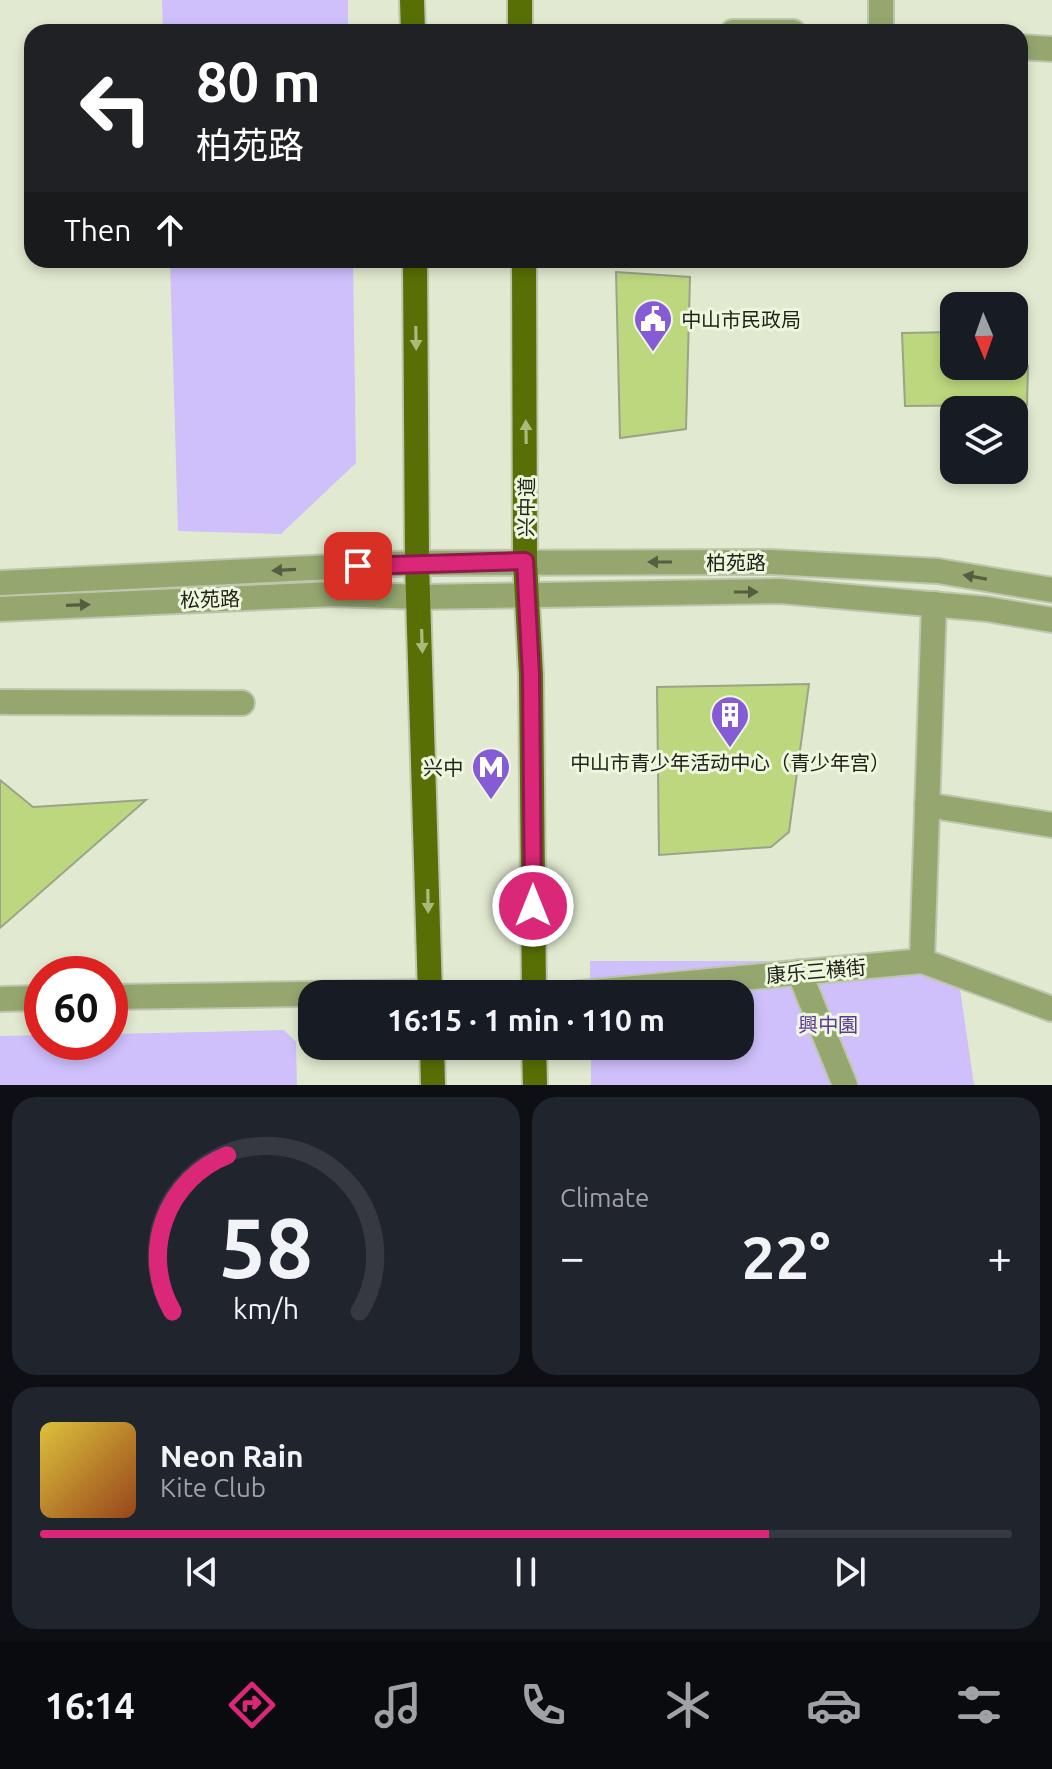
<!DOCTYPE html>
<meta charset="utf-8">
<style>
:root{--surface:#171b24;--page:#20242c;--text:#f1f3f6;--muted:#9ea1a6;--line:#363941;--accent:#db2777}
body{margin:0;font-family:Ubuntu,"Noto Sans SC",sans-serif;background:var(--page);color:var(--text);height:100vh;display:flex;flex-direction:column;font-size:30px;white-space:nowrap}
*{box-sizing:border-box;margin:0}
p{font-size:26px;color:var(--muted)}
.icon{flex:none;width:44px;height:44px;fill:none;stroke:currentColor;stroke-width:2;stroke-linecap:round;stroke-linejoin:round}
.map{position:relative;height:1085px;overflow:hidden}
.drawer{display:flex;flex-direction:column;gap:12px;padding:12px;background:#0d0f14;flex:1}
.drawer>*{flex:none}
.top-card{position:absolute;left:24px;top:24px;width:1004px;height:244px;border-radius:24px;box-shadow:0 4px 12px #0003;background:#202124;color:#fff;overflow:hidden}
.needle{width:52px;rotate:178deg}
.buttons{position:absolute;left:940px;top:292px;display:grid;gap:16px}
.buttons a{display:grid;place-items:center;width:88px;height:88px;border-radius:16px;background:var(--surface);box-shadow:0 4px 12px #0003;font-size:40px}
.speed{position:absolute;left:24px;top:956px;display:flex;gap:16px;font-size:40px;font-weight:700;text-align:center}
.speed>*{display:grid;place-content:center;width:104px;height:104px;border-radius:50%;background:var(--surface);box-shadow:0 4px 12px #0003;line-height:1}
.speed .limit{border:12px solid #d22;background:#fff;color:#111}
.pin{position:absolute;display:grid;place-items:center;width:68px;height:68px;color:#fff;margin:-34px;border-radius:16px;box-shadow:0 4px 12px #0006}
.me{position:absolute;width:88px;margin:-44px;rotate:0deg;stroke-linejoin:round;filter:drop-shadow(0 0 6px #0008)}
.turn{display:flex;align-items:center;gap:28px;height:168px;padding:0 40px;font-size:36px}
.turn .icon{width:104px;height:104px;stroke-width:2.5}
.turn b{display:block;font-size:56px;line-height:68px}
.then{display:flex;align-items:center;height:76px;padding:0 40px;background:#0003;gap:16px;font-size:30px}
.big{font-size:60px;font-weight:700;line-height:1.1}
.drawer .card{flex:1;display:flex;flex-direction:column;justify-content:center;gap:12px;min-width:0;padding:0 28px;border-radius:24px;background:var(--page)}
.drawer .dial{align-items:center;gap:0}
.dial svg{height:208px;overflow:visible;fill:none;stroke:var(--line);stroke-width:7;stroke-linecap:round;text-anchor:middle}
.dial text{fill:var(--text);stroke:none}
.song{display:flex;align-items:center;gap:24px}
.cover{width:96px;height:96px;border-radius:12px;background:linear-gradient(135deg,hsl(50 70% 55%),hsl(20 70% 35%))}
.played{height:8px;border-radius:4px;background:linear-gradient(90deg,var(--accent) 75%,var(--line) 75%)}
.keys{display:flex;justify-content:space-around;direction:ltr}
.heat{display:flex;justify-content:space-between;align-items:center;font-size:44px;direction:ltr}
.drawer .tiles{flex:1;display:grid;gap:12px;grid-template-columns:1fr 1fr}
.card:last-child{grid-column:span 2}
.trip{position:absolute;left:298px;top:980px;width:456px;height:80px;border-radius:24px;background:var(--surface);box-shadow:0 4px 12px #0003;font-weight:700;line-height:80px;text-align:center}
.tab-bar{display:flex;height:128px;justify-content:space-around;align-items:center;background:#090b0e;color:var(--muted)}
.tab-bar .icon{width:56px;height:56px}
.tab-bar .current{color:var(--accent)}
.tab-bar b{font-size:36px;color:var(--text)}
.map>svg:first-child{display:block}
.green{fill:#cfc0fc}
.building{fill:#bcd77e;stroke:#9ba38a;stroke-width:2}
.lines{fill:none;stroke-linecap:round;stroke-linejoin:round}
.minor-casing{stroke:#bec6af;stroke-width:28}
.major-casing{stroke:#bec6af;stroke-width:28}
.minor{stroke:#95a76f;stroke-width:24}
.major{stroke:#586f05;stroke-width:24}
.oneway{fill:#aaba7c}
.oneway2{fill:#555e40}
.route-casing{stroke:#8e194d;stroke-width:20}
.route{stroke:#db2777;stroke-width:14}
.labels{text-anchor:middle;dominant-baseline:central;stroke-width:6;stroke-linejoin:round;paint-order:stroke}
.poi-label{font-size:20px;fill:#202319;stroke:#eef7dd;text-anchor:start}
.street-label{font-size:20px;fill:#202319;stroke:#eef7dd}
.park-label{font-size:20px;fill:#5b3998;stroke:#eef7dd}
</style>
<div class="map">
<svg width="1052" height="1085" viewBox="0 0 1052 1085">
<rect width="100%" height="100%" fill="#e1ead0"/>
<g class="green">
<polygon points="162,0 348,0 348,32 163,32"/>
<polygon points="170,260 353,260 356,463 281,534 178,531"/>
<polygon points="590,961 956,961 974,1085 591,1085 591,1046 740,1046 740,994 590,994"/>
<polygon points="284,1030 296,1042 297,1085 0,1085 0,1036 42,1035 42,1042 110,1042 110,1034"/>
</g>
<g class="building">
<polygon points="616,272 690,277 686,429 620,438"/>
<polygon points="954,332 954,366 1028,366 1027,405 905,406 902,333"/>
<polygon points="809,684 789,832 771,847 659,855 657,687"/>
<polygon points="0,780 33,807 146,800 0,928"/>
</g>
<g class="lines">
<defs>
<g id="minor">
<polyline points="733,32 793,32"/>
<polyline points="881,32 881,0"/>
<polyline points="1020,47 1052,49"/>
<polyline points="0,583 417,563 772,562 938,571 1052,590"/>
<polyline points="0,609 334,594 420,597 780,591 987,609 1052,620"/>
<polyline points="0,702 242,703"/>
<polyline points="927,805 1052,825"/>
<polyline points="922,961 934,604"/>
<polyline points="799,972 845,1085"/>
<polyline points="572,994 922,961 1052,1009"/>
<polyline points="110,997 430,992"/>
<polyline points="0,999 42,998"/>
</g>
<g id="major">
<polyline points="412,0 413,32"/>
<polyline points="520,0 520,32"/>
<polyline points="415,260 417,563 430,994"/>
<polyline points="524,260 525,561 531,675 534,994"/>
<polyline points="432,1046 433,1085"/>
<polyline points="534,1046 535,1085"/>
</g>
</defs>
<use href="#minor" class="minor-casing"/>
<use href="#major" class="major-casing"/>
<use href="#minor" class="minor"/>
<use href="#major" class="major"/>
</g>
<defs><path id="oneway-solid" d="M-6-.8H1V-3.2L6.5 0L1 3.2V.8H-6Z" transform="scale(2)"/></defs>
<g class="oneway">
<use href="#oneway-solid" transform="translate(416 338) rotate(89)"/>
<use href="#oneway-solid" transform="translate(526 432) rotate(-91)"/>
<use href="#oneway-solid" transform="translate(422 641) rotate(88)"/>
<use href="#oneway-solid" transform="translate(428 901) rotate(89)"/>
</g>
<g class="oneway2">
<use href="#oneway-solid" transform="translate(660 562) rotate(-180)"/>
<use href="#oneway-solid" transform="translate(284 570) rotate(177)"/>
<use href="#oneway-solid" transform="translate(975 577) rotate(-170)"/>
<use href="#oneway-solid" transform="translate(746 592)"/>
<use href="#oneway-solid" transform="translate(78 605) rotate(-2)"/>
</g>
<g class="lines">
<defs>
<polyline id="route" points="358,566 525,561 531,675 533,906"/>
</defs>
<use href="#route" class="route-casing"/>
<use href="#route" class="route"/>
</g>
<defs>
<symbol id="civic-pin" viewBox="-11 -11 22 30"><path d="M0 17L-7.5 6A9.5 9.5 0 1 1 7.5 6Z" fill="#865cd6" stroke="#eef7dd"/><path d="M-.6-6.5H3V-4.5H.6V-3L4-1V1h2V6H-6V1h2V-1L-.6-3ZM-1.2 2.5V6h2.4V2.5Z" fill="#fff"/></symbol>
<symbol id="building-pin" viewBox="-11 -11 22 30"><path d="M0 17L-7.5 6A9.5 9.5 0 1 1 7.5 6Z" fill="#865cd6" stroke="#eef7dd"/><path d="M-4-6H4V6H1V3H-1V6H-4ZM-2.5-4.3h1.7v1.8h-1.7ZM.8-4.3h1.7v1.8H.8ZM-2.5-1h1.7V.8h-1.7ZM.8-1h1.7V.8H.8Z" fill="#fff"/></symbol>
<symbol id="metro-pin" viewBox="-11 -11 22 30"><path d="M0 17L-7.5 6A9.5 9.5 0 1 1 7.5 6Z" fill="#865cd6" stroke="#eef7dd"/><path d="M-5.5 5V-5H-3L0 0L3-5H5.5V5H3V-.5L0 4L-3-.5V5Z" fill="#fff"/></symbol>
</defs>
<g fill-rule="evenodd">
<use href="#civic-pin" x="631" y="297" width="44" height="60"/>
<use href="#building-pin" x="708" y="693" width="44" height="60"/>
<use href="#metro-pin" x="469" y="745" width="44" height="60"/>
</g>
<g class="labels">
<g class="poi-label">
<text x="681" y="319">中山市民政局</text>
<text x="730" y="762" text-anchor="middle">中山市青少年活动中心（青少年宫）</text>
<text x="463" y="767" text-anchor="end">兴中</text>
</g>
<g class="street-label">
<text transform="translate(526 507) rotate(-89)">兴中道</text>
<text x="736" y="562">柏苑路</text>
<text transform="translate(210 599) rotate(-2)">松苑路</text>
<text transform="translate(816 971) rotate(-5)">康乐三横街</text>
</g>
<g class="park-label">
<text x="828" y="1024">興中園</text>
</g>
</g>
</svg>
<div class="buttons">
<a><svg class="needle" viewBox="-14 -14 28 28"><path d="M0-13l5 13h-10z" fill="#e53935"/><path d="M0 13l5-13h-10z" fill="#9ea1a6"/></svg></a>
<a><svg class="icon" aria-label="layers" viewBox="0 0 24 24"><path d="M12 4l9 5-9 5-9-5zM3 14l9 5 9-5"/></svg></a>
</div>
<div class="speed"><div class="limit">60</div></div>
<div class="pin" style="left:358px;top:566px;background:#d93025"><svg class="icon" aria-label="arrive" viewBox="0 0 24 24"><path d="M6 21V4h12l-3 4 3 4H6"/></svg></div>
<svg class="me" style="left:533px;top:906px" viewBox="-20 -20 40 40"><circle r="17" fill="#db2777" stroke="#fff" stroke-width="3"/><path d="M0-11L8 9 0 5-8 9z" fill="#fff"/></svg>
<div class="trip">16:15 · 1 min · 110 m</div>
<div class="top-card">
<div class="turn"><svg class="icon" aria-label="left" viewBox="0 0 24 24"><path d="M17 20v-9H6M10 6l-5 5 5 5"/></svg><div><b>80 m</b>柏苑路</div></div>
<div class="then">Then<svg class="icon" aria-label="ahead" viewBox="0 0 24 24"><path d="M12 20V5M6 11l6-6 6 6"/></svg></div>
</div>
</div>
<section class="drawer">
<div class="tiles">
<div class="card dial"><svg viewBox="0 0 100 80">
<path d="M14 69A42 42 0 1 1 86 69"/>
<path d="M14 69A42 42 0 0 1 35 9" stroke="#db2777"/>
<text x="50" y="56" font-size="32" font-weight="700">58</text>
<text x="50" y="72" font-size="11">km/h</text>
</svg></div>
<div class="card"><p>Climate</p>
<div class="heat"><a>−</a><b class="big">22°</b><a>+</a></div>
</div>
<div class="card">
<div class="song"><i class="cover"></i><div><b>Neon Rain</b><p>Kite Club</p></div></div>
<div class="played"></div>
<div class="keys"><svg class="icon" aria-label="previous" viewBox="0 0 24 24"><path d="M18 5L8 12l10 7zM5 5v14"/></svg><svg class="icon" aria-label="pause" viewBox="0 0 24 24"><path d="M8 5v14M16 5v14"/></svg><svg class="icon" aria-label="next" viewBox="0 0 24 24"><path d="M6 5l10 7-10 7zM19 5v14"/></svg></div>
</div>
</div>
</section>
<nav class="tab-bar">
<b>16:14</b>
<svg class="icon current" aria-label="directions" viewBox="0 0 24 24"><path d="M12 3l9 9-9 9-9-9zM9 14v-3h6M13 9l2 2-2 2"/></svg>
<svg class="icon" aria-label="music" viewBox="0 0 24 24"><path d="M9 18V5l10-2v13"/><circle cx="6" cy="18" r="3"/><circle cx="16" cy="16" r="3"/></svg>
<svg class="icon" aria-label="phone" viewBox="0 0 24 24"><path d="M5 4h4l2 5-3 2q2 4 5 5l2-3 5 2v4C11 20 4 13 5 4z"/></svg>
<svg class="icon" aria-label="climate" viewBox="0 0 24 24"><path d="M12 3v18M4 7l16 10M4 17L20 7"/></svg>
<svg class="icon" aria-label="car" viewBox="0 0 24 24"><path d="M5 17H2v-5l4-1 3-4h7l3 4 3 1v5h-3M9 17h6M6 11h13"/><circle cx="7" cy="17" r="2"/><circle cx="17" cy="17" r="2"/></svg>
<svg class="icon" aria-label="filters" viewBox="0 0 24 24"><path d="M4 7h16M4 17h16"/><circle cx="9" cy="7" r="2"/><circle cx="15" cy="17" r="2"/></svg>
</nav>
